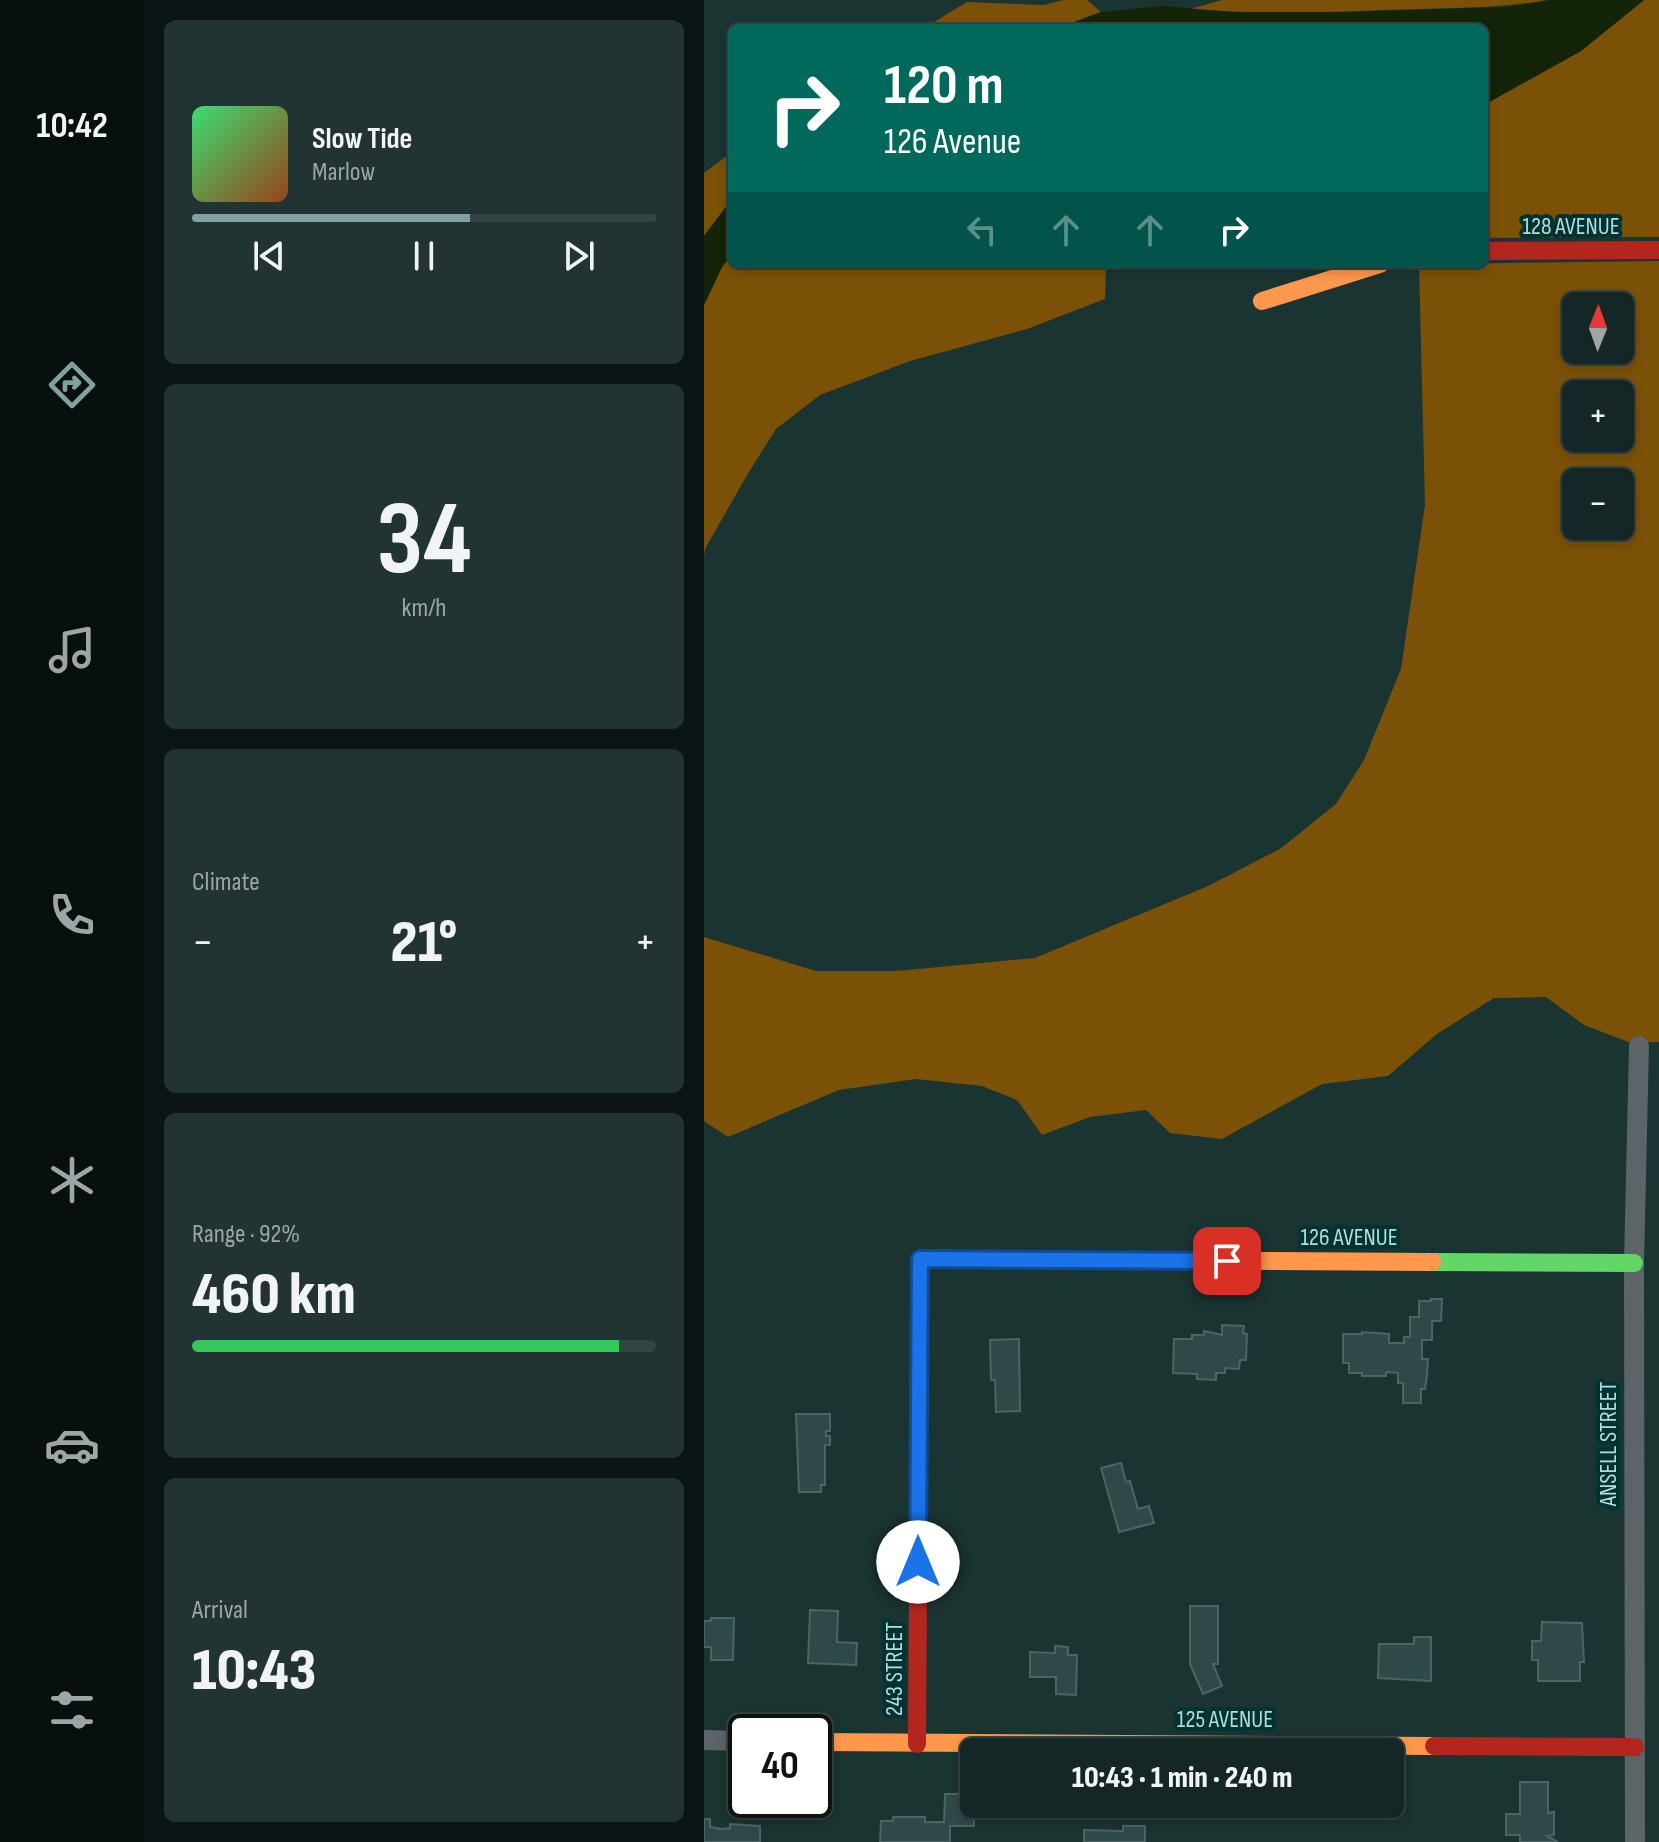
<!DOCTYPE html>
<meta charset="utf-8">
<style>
:root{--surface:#142726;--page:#213332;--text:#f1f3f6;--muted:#9da5a7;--line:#334443;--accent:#7fa19f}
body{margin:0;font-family:"Sofia Sans Condensed",sans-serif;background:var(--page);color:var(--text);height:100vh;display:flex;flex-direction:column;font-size:30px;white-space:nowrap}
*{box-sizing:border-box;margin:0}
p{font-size:26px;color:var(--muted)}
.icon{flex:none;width:44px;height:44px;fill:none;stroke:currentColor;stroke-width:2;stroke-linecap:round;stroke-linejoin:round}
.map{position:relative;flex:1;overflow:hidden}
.details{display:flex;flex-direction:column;gap:20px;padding:20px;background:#0b1515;width:560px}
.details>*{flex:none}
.hud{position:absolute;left:24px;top:24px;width:760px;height:244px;border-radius:12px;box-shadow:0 4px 12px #0003,0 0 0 2px var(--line);background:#00695c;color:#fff;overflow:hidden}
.needle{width:52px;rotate:1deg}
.buttons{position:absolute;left:858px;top:292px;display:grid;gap:16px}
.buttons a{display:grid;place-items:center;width:72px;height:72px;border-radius:12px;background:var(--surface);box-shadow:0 4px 12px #0003,0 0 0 2px var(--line);font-size:40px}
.speed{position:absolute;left:24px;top:1714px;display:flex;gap:16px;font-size:40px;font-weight:700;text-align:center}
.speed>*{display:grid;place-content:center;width:104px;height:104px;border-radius:50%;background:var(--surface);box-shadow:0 4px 12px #0003,0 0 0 2px var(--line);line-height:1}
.speed .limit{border:4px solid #111;border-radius:12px;background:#fff;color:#111}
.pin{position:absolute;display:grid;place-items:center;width:68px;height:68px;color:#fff;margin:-34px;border-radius:16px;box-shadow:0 4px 12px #0006}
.me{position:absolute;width:88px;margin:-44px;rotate:0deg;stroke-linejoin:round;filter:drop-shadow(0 0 6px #0008)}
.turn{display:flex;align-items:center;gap:28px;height:168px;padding:0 24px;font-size:36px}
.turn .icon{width:104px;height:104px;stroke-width:2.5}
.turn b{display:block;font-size:56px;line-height:68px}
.lanes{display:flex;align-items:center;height:76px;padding:0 24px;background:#0003;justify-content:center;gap:40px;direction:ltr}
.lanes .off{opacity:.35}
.big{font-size:60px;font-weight:800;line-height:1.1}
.details .widget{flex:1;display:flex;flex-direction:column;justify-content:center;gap:12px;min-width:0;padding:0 28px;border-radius:12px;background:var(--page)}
.details .dial{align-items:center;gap:0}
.dial b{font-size:104px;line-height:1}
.song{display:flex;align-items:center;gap:24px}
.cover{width:96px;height:96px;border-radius:12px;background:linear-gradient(135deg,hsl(140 70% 55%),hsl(20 70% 35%))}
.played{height:8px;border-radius:4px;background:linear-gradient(90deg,var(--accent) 60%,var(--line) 60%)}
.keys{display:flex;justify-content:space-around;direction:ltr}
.heat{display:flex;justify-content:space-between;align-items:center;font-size:44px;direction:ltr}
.charge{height:12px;border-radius:6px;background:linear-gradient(90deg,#34c759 92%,var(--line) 0)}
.trip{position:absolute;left:256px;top:1738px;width:444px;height:80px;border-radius:12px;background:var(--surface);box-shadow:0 4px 12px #0003,0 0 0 2px var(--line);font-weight:800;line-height:80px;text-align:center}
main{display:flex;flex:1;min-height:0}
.menu{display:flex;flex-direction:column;width:144px;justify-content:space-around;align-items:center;background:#08100f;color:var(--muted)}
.menu .icon{width:56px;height:56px}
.menu .on{color:var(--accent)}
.menu b{font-size:36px;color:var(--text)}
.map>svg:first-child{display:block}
.forest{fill:#7a5107;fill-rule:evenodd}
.water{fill:#142408}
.building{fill:#2d4a49;stroke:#496664;stroke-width:2}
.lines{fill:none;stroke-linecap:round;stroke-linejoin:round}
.street{stroke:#5b6469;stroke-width:20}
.fast{stroke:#63d668;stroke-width:18}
.slow{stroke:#ff974d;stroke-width:18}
.jam{stroke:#b3261e;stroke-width:18}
.route-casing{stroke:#114b97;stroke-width:20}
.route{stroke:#1a73e8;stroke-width:14}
.labels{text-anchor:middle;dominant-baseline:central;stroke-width:8;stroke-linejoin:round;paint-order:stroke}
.street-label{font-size:24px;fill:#b5dcda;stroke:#013332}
</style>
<main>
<nav class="menu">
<b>10:42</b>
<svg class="icon on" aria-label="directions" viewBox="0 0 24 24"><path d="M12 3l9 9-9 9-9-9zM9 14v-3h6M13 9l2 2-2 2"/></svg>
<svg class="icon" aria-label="music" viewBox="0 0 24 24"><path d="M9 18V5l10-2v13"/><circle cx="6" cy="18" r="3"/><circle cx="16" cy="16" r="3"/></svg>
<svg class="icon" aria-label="phone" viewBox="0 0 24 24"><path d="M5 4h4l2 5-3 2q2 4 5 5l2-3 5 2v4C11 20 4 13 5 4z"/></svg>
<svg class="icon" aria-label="climate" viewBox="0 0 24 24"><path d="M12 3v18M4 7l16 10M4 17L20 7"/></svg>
<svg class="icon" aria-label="car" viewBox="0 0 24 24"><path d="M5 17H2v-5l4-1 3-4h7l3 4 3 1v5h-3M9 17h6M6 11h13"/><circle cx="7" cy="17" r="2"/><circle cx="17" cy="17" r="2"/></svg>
<svg class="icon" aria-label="filters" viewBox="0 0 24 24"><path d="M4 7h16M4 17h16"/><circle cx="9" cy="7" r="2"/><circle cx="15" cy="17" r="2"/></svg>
</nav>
<section class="details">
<div class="widget">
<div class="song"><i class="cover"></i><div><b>Slow Tide</b><p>Marlow</p></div></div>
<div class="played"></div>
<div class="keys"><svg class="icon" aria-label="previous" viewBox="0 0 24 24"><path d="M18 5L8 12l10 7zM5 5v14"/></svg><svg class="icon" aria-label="pause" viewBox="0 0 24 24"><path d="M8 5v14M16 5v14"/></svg><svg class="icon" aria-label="next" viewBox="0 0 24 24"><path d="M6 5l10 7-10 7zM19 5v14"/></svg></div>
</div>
<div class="widget dial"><b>34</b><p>km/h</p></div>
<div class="widget"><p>Climate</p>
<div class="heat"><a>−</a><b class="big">21°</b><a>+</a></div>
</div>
<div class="widget"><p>Range · 92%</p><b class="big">460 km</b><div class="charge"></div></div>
<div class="widget"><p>Arrival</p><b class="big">10:43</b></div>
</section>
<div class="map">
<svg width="955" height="1842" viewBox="0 0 955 1842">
<rect width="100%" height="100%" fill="#1a3432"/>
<g class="forest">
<polygon points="359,0 383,0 397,12 355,28 220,28 263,2 340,5"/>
<path d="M518 0H845C791 9 736 8 681 10 616 13 551 14 486 9Z"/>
<polygon points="940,0 955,0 955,237 780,238 780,105 877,51"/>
<polygon points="28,152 28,199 0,236 0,173"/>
<polygon points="28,254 28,264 402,264 401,299 323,329 206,361 116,395 72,429 43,475 1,549 0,557 0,305 18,267"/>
<path d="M955 261V1042L927 1043 880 1025 842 997 790 998 733 1034 684 1076 618 1084 518 1139 466 1133 442 1110 386 1117 338 1135 313 1100 278 1086 212 1079 135 1090 24 1137 0 1121V937L112 971H193L331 958 504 886 576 849 632 804 660 760 697 669 721 505 715 264ZM872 306H916V350H872ZM872 394H916V438H872ZM872 482H916V526H872Z"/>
</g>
<g class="water">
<polygon points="845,0 940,0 877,51 780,105 780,28 355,28 397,12 459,6 528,12 643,12 804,7"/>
<polygon points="28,199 28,254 18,267 0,305 0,236"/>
</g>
<g class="building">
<polygon points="727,1299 738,1299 737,1321 728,1321 728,1340 718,1340 718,1359 724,1359 723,1375 721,1389 717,1389 717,1403 699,1403 699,1383 694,1383 694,1373 682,1372 682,1376 658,1376 658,1373 645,1373 645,1363 639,1363 639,1334 658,1334 658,1332 685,1334 685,1343 700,1343 700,1337 706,1337 706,1317 715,1317 715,1301 727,1301"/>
<polygon points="518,1325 540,1326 539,1333 543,1334 542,1360 536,1360 535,1369 521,1368 521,1373 512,1373 512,1380 493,1379 493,1374 469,1373 470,1339 488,1339 488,1335 500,1335 500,1331 518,1335"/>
<polygon points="315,1339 316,1411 292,1412 291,1380 287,1380 286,1340"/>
<polygon points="92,1414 126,1414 126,1431 122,1431 122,1436 126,1436 126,1445 121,1445 121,1485 117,1485 117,1492 95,1492"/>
<polygon points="417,1463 422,1482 426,1481 434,1509 445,1506 450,1523 415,1532 397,1468"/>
<polygon points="486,1606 514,1606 514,1664 509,1664 518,1686 499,1694 486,1664"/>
<polygon points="106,1610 134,1611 133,1642 153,1643 152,1665 104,1663"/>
<polygon points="7,1618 30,1618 29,1660 7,1660 7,1647 0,1647 0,1621 7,1621"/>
<polygon points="838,1622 878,1623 880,1662 876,1662 876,1681 834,1681 834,1660 828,1660 828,1641 837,1641"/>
<polygon points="710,1637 727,1637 727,1681 674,1678 675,1644 710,1644"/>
<polygon points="351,1646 364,1647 364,1655 373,1655 372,1695 352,1694 352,1677 326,1677 326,1652 351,1653"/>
<polygon points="816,1782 844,1782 844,1813 850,1812 850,1835 843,1836 854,1842 816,1842 816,1835 802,1835 802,1814 816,1814"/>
<polygon points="241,1794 270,1794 270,1826 246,1826 246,1842 176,1842 177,1821 189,1821 189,1817 221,1817 221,1822 240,1822"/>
<polygon points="0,1819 6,1819 6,1827 17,1829 26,1828 26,1824 56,1826 56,1842 0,1842"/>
<polygon points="419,1826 441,1826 441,1842 380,1842 380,1830 419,1831"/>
</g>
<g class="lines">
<g class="street">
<polyline points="0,1740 42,1741"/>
<polyline points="931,1842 930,1263 935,1046"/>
</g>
<polyline class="fast" points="728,1262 930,1263"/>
<g class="slow">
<polyline points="558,301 676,264"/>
<polyline points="216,1289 216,1259 728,1262"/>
<polyline points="110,1742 730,1746"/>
</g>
<g class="jam">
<polyline points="780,251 955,250"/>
<polyline points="213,1744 216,1289"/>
<polyline points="730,1746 931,1747"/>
</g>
</g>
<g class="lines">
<defs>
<polyline id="route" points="214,1562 216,1259 523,1261"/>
</defs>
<use href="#route" class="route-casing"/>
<use href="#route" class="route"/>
</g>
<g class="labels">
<g class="street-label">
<text x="867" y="226">128 AVENUE</text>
<text x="645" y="1237">126 AVENUE</text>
<text transform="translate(904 1444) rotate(-90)">ANSELL STREET</text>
<text transform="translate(190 1669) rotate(-90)">243 STREET</text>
<text x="521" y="1719">125 AVENUE</text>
</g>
</g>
</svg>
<div class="buttons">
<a><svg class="needle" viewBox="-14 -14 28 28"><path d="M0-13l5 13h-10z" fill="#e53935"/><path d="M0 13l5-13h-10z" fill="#9da5a7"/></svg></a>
<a>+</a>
<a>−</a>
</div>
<div class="speed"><div class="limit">40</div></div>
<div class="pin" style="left:523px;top:1261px;background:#d93025"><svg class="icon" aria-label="arrive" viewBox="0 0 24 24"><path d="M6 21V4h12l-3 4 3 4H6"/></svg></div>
<svg class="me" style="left:214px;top:1562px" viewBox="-20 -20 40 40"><circle r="19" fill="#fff"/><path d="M0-13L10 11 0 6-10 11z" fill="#1a73e8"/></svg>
<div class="trip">10:43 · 1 min · 240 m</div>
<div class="hud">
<div class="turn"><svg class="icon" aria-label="right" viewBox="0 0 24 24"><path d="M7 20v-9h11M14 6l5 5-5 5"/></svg><div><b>120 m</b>126 Avenue</div></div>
<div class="lanes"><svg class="icon off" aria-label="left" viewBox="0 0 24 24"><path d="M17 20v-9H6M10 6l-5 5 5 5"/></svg><svg class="icon off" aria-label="ahead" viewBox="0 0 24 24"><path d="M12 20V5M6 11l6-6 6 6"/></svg><svg class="icon off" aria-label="ahead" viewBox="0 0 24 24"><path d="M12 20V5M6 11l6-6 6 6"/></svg><svg class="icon" aria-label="right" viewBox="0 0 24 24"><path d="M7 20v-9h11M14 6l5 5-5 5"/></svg></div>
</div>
</div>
</main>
